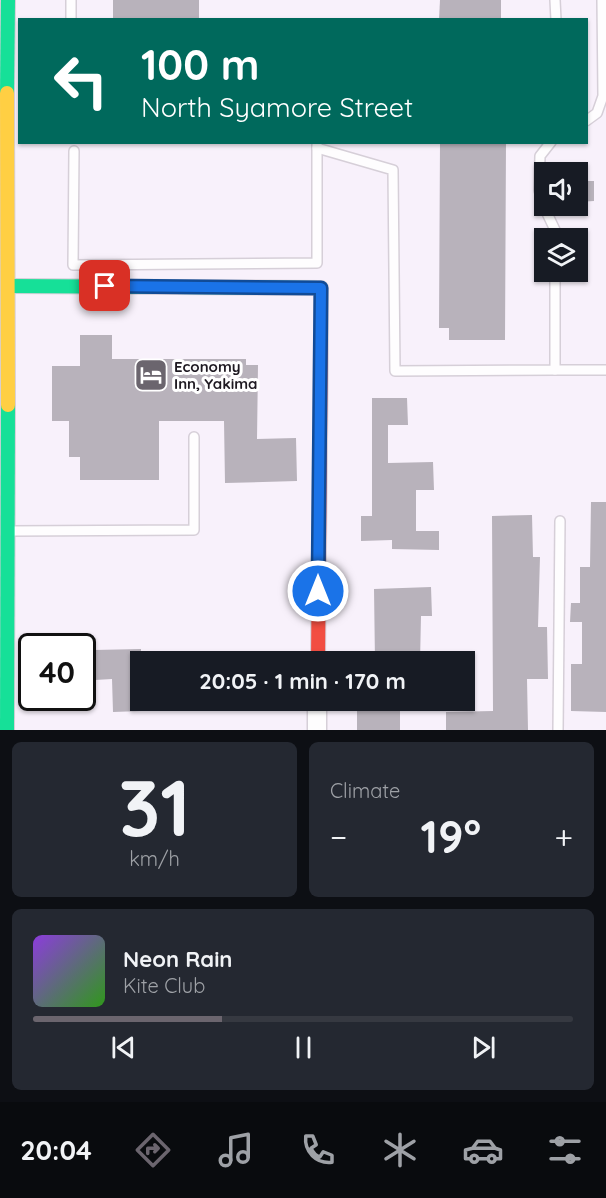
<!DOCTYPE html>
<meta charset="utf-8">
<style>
:root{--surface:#171b24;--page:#242831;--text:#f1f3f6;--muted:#9ea1a6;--line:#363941;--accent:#6b656e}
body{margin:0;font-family:Quicksand,sans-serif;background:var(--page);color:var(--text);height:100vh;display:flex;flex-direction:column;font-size:22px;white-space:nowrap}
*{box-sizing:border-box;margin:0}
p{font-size:20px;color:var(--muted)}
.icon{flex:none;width:33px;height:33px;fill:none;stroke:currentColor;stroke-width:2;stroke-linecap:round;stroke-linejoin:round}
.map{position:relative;height:730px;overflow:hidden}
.details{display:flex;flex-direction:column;gap:12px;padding:12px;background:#0d0f14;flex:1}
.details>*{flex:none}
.top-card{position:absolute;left:18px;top:18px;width:570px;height:126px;border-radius:0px;box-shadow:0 2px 4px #0004;background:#00695c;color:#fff;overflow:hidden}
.fabs{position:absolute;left:534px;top:162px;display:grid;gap:12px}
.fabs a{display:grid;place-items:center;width:54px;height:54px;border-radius:0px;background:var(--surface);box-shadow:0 2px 4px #0004;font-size:30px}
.speed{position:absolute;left:18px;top:633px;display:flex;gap:12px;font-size:30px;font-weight:700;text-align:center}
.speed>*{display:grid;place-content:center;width:78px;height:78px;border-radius:50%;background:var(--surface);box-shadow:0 2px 4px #0004;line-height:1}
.speed .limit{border:3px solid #111;border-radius:9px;background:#fff;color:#111}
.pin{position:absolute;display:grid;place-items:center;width:51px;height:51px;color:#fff;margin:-26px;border-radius:12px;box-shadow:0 3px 9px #0006}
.me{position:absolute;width:66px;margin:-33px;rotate:0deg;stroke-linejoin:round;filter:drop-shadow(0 0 4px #0008)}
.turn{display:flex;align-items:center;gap:21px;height:126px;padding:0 24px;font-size:27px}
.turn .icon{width:78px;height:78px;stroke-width:2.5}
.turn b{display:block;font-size:42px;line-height:51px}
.big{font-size:45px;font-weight:800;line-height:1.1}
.details .widget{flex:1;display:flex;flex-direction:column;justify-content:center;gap:9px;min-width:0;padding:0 21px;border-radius:9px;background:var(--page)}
.details .dial{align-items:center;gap:0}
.dial b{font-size:78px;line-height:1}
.song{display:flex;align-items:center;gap:18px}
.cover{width:72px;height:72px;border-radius:9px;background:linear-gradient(135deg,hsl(270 70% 55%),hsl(110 70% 35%))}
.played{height:6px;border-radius:3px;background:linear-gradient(90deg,var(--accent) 35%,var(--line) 35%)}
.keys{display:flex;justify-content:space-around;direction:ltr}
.heat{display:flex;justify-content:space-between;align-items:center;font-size:33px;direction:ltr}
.details .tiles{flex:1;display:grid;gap:12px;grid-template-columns:1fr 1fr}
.widget:last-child{grid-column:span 2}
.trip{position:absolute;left:130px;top:651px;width:345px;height:60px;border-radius:0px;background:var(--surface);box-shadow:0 2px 4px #0004;font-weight:800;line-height:60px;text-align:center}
.tabs{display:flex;height:96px;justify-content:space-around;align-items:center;background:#090b0e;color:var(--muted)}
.tabs .icon{width:42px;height:42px}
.tabs .selected{color:var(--accent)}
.tabs b{font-size:27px;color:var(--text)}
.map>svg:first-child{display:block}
.building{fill:#b8b2bb}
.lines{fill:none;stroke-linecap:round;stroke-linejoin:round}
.lane-casing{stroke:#d6cfd8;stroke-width:12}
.street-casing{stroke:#d6cfd8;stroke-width:21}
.fast-casing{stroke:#d6cfd8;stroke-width:16}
.slow-casing{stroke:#d6cfd8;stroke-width:16}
.jam-casing{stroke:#d6cfd8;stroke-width:16}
.lane{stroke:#fefdfe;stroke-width:9}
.street{stroke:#fefdfe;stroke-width:18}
.fast{stroke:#16e098;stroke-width:14}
.slow{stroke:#ffcf43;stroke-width:14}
.jam{stroke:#f24e42;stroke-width:14}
.route-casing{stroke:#114b97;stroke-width:15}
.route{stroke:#1a73e8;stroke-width:10}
.labels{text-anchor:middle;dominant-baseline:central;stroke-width:6;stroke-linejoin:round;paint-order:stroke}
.poi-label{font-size:15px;font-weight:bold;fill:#1f1a22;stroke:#fff;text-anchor:start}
</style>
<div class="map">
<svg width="606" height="730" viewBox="0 0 606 730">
<rect width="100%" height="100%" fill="#f8f1fb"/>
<g class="building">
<rect x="113" y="0" width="86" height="20"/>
<polygon points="440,0 501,0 501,20 439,20"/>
<polygon points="440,142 506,142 505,340 449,340 449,328 439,328"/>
<polygon points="578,181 594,181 594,201 578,202"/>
<polygon points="80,335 112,335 112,359 246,359 246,365 258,365 257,439 296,438 297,481 225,483 224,421 159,421 159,480 80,480 80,457 69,457 69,421 52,421 52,366 80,366"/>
<polygon points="372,398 407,398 408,425 388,425 388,463 433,462 434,490 416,490 416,531 439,531 439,550 392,549 392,540 361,541 361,516 372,516"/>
<polygon points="591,502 606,502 606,712 571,711 571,664 582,664 582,622 570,622 571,603 580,603 580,567 590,567"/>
<polygon points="532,515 533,557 540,557 538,627 547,627 548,679 527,679 528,730 446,730 446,712 493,711 492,516"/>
<polygon points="431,587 432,616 421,616 420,662 375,662 374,589"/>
<polygon points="141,649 141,711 113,712 112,679 95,680 94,650"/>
<polygon points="400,708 400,730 357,730 357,709"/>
</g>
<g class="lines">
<defs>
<g id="lane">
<polyline points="71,0 71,20"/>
<polyline points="555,0 556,20"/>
<polyline points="586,121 597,113 603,96 602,0"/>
<polyline points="551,142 540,156 539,190 546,211 555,230 555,238"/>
<polyline points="317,148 393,170 395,371 555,370 555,272"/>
<polyline points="74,151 73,265 317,263 317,145"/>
<polyline points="555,370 606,370"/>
<polyline points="11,531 194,530 194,437"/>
<polyline points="558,730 560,521"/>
</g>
<polyline id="street" points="317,730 317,700"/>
<g id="fast">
<polyline points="7,93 8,0"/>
<polyline points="9,286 321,288 321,332"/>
<polyline points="7,730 8,405"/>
</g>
<polyline id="slow" points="7,93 8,405"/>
<polyline id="jam" points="318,662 321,332"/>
</defs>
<use href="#lane" class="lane-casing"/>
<use href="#street" class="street-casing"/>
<use href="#fast" class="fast-casing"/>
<use href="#slow" class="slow-casing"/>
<use href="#jam" class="jam-casing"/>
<use href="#lane" class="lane"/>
<use href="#street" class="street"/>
<use href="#fast" class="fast"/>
<use href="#slow" class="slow"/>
<use href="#jam" class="jam"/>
</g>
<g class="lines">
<defs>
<polyline id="route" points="105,286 321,288 318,591"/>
</defs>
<use href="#route" class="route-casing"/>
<use href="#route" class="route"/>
</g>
<defs>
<symbol id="hotel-square" viewBox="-11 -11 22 22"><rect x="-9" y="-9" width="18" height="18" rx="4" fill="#6b656e" stroke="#fff"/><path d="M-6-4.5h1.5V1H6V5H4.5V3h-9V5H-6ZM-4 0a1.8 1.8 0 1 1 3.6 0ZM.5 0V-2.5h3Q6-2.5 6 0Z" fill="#fff"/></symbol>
</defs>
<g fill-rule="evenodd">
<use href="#hotel-square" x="132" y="356" width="38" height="38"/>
</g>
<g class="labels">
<g class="poi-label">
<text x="174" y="366">Economy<tspan x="174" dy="17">Inn, Yakima</tspan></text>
</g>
</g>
</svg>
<div class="fabs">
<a><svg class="icon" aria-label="sound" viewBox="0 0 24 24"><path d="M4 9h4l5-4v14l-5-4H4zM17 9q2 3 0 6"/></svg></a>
<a><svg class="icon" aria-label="layers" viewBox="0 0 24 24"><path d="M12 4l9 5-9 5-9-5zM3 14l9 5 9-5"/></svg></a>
</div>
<div class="speed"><div class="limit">40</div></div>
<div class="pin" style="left:105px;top:286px;background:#d93025"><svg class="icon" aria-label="arrive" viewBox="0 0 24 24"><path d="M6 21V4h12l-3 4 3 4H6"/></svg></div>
<svg class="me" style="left:318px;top:591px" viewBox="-20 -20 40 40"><circle r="17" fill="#1a73e8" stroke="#fff" stroke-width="3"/><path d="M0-11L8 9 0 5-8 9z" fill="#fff"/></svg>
<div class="trip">20:05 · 1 min · 170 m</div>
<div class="top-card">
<div class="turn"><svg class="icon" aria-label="left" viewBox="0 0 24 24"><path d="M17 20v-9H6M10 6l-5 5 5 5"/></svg><div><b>100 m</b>North Syamore Street</div></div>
</div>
</div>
<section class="details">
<div class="tiles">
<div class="widget dial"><b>31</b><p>km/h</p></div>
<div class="widget"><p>Climate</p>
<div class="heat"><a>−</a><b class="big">19°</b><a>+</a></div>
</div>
<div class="widget">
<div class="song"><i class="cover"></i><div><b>Neon Rain</b><p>Kite Club</p></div></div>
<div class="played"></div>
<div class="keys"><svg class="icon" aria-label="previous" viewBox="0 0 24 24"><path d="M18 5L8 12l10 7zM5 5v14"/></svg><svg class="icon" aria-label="pause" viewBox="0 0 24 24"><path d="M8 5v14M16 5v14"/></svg><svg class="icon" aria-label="next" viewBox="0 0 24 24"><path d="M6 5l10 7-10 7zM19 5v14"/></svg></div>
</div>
</div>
</section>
<nav class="tabs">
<b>20:04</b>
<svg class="icon selected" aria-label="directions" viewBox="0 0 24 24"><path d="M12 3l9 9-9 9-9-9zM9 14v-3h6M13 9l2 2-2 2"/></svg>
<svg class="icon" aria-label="music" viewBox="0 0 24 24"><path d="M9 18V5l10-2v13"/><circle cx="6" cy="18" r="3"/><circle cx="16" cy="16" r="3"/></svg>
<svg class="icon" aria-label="phone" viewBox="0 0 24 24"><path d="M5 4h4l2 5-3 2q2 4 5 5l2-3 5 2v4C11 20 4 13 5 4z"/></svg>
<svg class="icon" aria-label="climate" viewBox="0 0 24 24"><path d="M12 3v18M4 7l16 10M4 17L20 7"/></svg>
<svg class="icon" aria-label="car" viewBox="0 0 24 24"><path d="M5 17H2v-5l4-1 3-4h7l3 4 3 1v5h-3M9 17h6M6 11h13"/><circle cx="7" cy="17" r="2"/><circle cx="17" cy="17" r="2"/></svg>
<svg class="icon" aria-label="filters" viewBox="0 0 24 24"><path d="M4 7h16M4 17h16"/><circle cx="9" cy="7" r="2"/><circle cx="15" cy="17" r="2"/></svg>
</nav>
